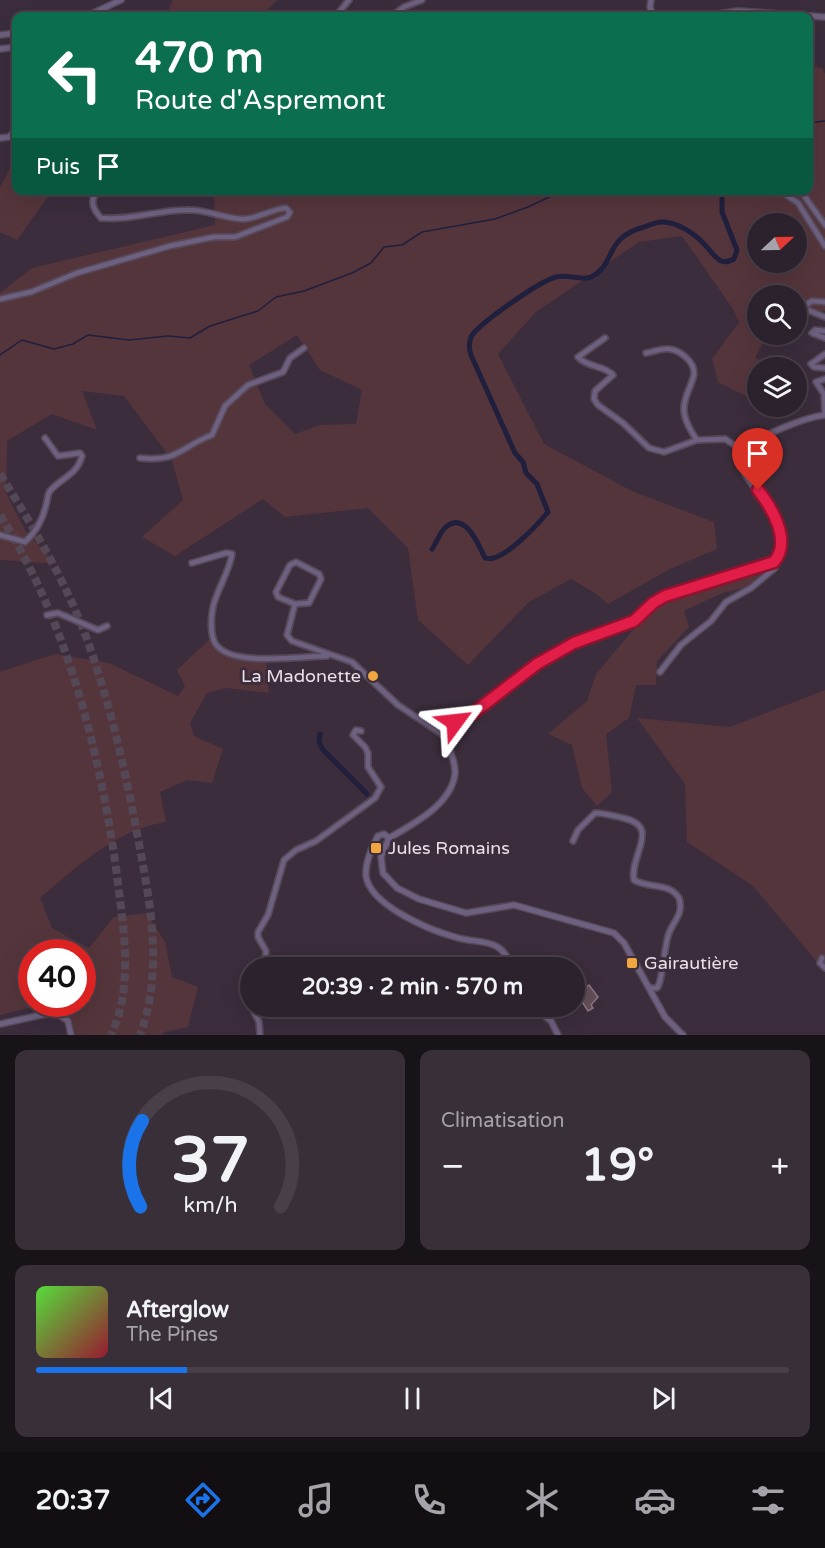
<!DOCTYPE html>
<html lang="fr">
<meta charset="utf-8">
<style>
:root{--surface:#2c222d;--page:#382f39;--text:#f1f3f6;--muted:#a6a4aa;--line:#483f49;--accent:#1a73e8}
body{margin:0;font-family:"Varela Round",sans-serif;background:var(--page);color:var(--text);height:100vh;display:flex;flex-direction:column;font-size:22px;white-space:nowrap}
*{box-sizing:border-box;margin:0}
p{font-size:20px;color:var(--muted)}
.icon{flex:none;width:33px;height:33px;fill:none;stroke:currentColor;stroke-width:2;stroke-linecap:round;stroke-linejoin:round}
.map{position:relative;height:1035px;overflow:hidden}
.details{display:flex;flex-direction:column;gap:15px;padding:15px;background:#181319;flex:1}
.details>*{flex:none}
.hud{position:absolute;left:12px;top:12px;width:801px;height:183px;border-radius:12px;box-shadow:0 6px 24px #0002,0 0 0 2px var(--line);background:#0b6e4f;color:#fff;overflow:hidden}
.needle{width:39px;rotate:68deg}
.controls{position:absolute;left:747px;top:213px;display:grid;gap:12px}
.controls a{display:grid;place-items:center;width:60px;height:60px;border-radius:50%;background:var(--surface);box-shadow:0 6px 24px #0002,0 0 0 2px var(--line);font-size:30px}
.speed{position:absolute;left:18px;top:939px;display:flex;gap:12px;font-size:30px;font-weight:700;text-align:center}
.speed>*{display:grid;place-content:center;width:78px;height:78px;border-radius:50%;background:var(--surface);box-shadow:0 6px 24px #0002,0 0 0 2px var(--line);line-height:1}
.speed .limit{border:9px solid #d22;background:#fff;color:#111}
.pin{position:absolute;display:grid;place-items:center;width:51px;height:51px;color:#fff;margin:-62px -26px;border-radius:50% 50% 50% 0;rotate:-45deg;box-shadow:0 0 6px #0007}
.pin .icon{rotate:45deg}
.me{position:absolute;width:66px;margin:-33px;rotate:60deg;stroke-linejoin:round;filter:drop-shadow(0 0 4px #0008)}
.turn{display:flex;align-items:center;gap:21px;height:126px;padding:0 24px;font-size:27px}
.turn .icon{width:78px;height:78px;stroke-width:2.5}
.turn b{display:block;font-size:42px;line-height:51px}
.then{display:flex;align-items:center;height:57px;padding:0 24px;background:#0003;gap:12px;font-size:22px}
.big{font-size:45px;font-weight:800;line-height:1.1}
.details .tile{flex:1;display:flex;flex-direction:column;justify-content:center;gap:9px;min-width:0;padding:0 21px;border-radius:12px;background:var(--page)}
.details .dial{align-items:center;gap:0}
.dial svg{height:156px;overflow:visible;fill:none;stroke:var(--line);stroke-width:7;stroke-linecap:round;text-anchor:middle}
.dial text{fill:var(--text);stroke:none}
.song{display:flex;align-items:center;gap:18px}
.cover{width:72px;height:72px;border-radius:9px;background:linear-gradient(135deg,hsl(110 70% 55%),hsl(350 70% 35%))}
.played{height:6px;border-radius:3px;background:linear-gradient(90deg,var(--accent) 20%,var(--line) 20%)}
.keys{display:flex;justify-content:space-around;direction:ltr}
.heat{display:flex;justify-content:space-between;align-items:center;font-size:33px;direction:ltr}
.details .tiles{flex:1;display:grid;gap:15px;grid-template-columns:1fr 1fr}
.tile:last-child{grid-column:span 2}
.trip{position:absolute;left:240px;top:957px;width:345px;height:60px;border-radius:30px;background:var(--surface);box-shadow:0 6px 24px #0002,0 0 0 2px var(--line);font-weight:800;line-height:60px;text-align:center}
.tab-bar{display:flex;height:96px;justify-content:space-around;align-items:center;background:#120e12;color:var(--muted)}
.tab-bar .icon{width:42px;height:42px}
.tab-bar .active{color:var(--accent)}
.tab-bar b{font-size:27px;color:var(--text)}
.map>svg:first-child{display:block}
.green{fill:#54353b;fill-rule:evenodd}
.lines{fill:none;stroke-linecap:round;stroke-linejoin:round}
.stream{stroke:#201f3d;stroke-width:1.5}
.canal{stroke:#201f3d;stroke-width:5}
.building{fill:#634d58;stroke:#8c7580;stroke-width:1.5}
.motorway-tunnel{stroke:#554856;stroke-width:8;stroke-dasharray:8 4;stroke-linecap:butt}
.minor-casing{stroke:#574a58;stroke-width:8}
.tertiary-casing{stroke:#574a58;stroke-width:8}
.minor{stroke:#6e6080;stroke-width:4.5}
.tertiary{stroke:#6e6080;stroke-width:5}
.route-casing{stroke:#92132f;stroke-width:15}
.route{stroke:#e11d48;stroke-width:10}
.poi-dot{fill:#f1a63f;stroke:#3b2d3c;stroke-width:2}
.labels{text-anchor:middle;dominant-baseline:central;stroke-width:6;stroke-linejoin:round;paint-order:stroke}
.poi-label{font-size:18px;fill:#e9e0e9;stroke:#3b2d3c;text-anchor:start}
</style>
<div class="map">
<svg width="825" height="1035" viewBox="0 0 825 1035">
<rect width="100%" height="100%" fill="#3b2d3c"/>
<g class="green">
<polygon points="173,0 277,0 261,16 166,16"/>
<path d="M809 66 822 68 825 74V311L808 316 797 314 796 296H758V334L767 335 755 358 775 367 758 368 757 402 718 382 712 359 739 322 733 309 682 236 639 242 536 312 498 354 544 444 632 491 714 522 717 549 670 569 608 604 595 593 571 579 529 602 468 665 418 620 408 548 368 508 285 517 263 499 175 556 142 537 183 500 172 460 124 396 82 391 97 430 52 414 7 441 6 493 26 532 57 564 0 560V293L32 268 215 225 214 191 808 190ZM758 224H796V262H758ZM297 335 320 370 362 390 356 424 320 425 295 434 265 404 249 365Z"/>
<polygon points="16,158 16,190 52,191 17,240 0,232 0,187"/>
<polygon points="764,572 745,588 722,593 684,611 689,627 657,661 656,685 636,685 629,718 606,734 612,792 597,806 582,788 572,745 548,734 587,701 596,674 638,624 663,601 675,599 710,585"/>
<path d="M211 638 234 659 266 660 269 693 226 688 207 693 190 723 194 736 223 749 212 783 187 780 160 792 166 822C115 830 78 866 40 898L52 928 89 948 114 917 147 913 165 942 172 977 198 987 188 1027 164 1032 163 1035H76L69 1012 52 1004H82V952H32V1004H45L0 1015V672L55 654 109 663 178 696 185 686 177 670Z"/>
<polygon points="825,690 825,971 753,886 687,842 685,784 637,718 730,727"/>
</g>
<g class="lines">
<g class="stream">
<polyline points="808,123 825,121"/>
<polyline points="0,355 22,340 54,349 73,344 88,335 129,340 168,336 190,338 210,326 258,311 276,297 304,291 352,273 371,263 384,247 402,245 422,232 495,219 528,207 564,190"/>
</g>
<g class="canal">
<path d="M432 549C437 542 440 531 447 526 466 512 479 546 485 558 502 564 538 524 548 512L537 484 526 473 523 462 515 453 471 355C469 350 469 343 471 337 478 324 540 281 556 277 566 274 584 281 591 277 617 264 603 238 644 227 650 225 656 222 662 222 678 222 695 234 705 245 710 250 715 258 721 261 726 263 730 261 734 259L737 250 722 212V190"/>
<polyline points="320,734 319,742 323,750 367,794"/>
</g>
</g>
<polygon class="building" points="589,985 598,997 591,1005 593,1008 588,1011 577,994"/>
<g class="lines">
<g class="motorway-tunnel">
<path d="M0 474C31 523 60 572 82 626 107 691 123 760 136 828 149 896 165 968 140 1035"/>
<path d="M0 515C70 626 103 763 119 891 125 939 132 991 111 1035"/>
</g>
<defs>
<g id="minor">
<polyline points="336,16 349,0"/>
<polyline points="392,16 404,7 422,0"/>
<polyline points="779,190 798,203 825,246"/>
<polyline points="800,190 825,225"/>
<path d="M0 299 31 292 77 273 170 246 214 237H235L287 217 290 212 286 208C271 209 255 220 241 219 224 218 207 210 190 210 160 209 130 221 101 218 93 209 89 201 98 190"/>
<polyline points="825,302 812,301 807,304 805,309 825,317"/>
<polyline points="825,331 815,330 812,333 825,338"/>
<path d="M605 338 578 357C588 368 604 365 613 375L595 391 594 399 598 405 623 423 649 448 664 452 697 440"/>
<path d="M646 353C653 352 662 348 669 349 680 350 695 362 694 374 692 386 683 397 684 410 684 419 691 432 697 440L725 439 742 450"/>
<polyline points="825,354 811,364 814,367 825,368"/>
<polyline points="825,379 816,382 824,394 825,414"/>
<path d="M140 458C179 462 180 447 212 435L225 406 248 385 283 372 290 358 304 348"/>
<path d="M0 535 25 542C36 532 43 519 46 505 48 500 47 495 50 491 61 478 77 475 82 456L80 453 58 456 45 438"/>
<path d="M192 563 226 553 232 554C229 573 217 589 213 607 211 617 210 634 215 643 229 668 303 656 327 656"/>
<polyline points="295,604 278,597 276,592 290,565 296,562 319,574 321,579 309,603 295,604 287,635 292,641 352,662 398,705 446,737"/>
<polyline points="47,615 58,613 98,630 107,626"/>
<polyline points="660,672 681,645 711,621 726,602 751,588 775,568 774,562"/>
<path d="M573 841 578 830 595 813C604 813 614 816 623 818 662 826 629 856 634 880 649 889 669 882 679 898 684 914 674 920 669 933 664 945 663 981 657 988H649"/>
<polyline points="822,958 820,963 825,968"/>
<polyline points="264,968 266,951 258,937 258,932 268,915 284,860 296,850 316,841 375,798 381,787 368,767 368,753 365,747 353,735 356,730 361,731"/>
<polyline points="250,987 246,994 250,1005"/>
<polyline points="251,1006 259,1022 260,1035"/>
</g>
<g id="tertiary">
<polyline points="651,0 650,7 653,16"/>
<polyline points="87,16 121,0"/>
<polyline points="706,16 738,11 825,17"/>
<polyline points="0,35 16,33"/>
<polyline points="0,49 16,47"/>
<polyline points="0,138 9,137 16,130"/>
<path d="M389 838C413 824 451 805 455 774 457 757 439 739 451 724L473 714 537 664 574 643 634 621 659 599 711 580 766 566C776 562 779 555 780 544 780 501 740 486 740 455 747 439 807 417 825 415"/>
<polyline points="389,838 381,857 383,873 397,888 419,899 466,913 514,905 614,933 624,943 665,1017 683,1035"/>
<path d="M389 838 384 834 378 836C372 847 365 862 366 876 370 905 429 930 455 937 479 945 501 935 512 968"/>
<polyline points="532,1006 551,1021 558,1035"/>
<polyline points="0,1024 55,1012 68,1021 71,1035"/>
</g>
</defs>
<use href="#minor" class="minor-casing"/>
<use href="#tertiary" class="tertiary-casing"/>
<use href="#minor" class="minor"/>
<use href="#tertiary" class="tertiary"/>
</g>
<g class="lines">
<defs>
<path id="route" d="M455 722 472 714 537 664 574 643 634 621 653 603 665 596 774 562C792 541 772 508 758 490"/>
</defs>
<use href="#route" class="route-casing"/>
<use href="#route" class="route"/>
</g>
<g class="poi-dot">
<circle cx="373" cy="676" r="6"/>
<rect x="370" y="842" width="12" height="12" rx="3"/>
<rect x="626" y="957" width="12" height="12" rx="3"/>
</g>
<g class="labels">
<g class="poi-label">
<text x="361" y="676" text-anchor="end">La Madonette</text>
<text x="388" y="848">Jules Romains</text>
<text x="644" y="963">Gairautière</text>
</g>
</g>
</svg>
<div class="controls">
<a><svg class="needle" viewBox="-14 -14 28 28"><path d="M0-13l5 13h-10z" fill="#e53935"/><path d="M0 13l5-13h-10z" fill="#a6a4aa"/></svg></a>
<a><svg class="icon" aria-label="search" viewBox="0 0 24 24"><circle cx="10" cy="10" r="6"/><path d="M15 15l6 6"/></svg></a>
<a><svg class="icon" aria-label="layers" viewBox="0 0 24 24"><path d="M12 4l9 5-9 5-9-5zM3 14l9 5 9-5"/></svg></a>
</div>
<div class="speed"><div class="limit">40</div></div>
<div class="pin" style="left:758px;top:490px;background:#d93025"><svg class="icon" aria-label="arrive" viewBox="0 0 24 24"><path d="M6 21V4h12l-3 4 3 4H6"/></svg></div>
<svg class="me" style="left:455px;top:722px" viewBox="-20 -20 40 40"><path d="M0-17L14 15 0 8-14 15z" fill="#e11d48" stroke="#fff" stroke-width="4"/></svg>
<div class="trip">20:39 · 2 min · 570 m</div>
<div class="hud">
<div class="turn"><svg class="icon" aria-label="left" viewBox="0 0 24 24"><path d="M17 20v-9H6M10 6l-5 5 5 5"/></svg><div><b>470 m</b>Route d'Aspremont</div></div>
<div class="then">Puis<svg class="icon" aria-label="arrive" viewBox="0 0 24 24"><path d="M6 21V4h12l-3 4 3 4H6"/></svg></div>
</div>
</div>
<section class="details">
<div class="tiles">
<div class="tile dial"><svg viewBox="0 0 100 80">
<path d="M14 69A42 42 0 1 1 86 69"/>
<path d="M14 69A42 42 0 0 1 15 25" stroke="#1a73e8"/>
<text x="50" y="56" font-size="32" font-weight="700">37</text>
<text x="50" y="72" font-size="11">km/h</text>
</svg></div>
<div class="tile"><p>Climatisation</p>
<div class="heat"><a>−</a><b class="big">19°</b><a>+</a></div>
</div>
<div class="tile">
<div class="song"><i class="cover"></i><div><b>Afterglow</b><p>The Pines</p></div></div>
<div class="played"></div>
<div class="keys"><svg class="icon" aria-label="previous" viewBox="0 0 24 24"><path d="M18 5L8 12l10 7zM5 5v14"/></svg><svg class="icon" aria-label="pause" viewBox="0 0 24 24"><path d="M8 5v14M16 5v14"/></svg><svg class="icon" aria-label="next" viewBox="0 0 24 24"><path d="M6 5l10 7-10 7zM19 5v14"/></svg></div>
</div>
</div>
</section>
<nav class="tab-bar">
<b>20:37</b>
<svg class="icon active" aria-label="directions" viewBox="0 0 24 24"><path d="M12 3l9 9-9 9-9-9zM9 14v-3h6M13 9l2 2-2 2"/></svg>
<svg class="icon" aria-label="music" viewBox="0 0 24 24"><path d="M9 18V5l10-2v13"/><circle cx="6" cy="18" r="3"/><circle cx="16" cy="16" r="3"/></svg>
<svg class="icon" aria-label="phone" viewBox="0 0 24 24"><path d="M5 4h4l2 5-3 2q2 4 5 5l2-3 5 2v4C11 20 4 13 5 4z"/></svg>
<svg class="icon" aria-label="climate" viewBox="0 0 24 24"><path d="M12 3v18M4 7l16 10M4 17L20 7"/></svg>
<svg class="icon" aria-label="car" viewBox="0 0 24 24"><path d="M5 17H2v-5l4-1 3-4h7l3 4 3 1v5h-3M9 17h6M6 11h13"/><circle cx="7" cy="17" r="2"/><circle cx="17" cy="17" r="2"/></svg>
<svg class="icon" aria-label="filters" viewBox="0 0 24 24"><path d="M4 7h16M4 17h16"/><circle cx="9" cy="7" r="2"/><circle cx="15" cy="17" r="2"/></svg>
</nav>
